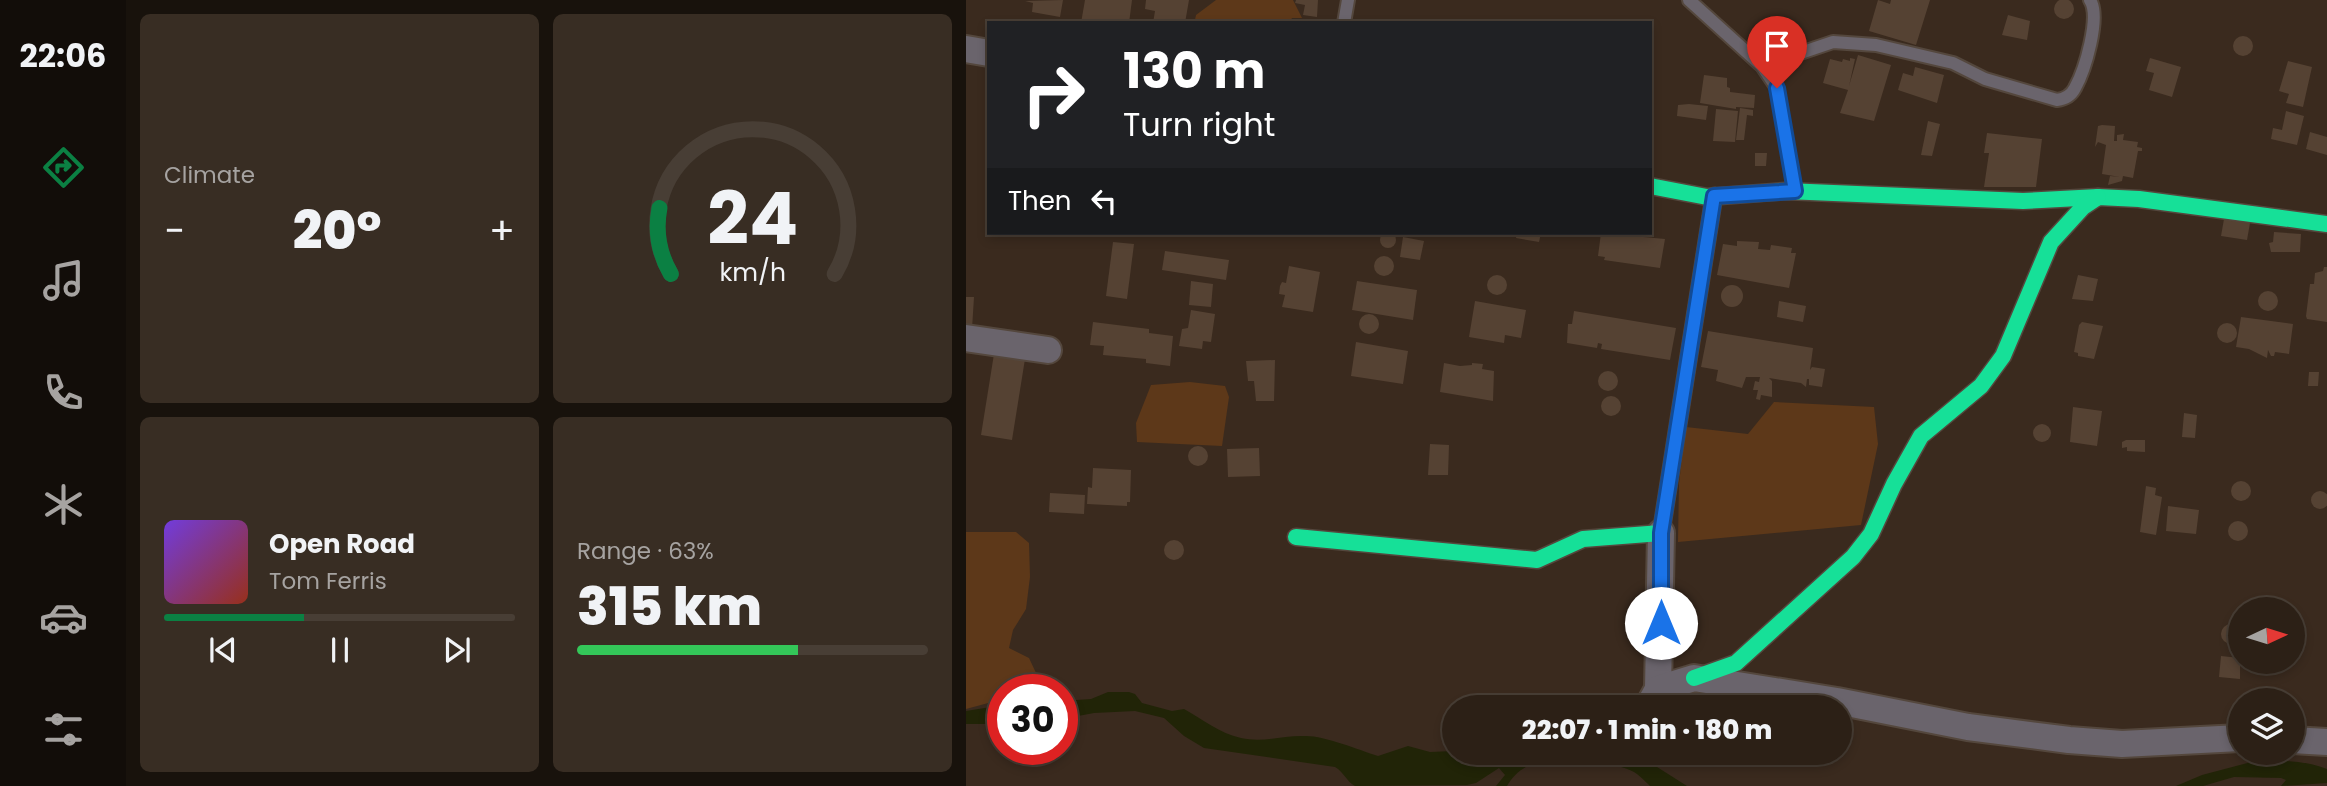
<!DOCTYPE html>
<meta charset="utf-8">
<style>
:root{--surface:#2c2016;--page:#382d23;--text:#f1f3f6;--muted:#a6a3a1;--line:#483e35;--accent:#0b8043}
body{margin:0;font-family:Poppins,sans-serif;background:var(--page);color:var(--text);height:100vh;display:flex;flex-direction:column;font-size:26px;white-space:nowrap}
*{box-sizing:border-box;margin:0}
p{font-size:23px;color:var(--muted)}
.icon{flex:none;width:38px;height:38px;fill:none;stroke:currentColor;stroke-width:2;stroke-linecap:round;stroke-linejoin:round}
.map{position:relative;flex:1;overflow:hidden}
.sheet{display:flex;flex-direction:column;gap:14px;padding:14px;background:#18120c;width:840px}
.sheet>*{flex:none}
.guide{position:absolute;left:21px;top:21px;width:665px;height:214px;border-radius:0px;box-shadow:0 4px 10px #0003,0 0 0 2px var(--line);background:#202124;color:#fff;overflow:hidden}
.needle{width:46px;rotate:86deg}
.buttons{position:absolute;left:1262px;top:597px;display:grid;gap:14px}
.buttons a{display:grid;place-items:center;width:77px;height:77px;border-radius:50%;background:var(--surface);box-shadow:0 4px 10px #0003,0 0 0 2px var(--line);font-size:35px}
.speed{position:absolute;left:21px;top:674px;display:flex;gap:14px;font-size:35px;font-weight:700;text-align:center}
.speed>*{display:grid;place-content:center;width:91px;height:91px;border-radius:50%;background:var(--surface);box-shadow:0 4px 10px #0003,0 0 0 2px var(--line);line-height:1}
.speed .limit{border:10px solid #d22;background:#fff;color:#111}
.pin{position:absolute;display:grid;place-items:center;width:60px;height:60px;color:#fff;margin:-72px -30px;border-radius:50% 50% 50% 0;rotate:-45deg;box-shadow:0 0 7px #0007}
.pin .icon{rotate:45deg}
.me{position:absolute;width:77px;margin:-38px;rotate:0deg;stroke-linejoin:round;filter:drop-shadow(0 0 5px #0008)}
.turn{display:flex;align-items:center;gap:24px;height:147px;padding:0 21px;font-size:32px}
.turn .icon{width:91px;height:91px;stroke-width:2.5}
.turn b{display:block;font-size:49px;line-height:60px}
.then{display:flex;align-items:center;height:66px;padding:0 21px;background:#0003;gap:14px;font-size:26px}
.big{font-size:52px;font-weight:800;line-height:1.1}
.sheet .widget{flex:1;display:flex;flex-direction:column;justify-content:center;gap:10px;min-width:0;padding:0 24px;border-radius:10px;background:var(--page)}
.sheet .dial{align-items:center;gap:0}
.dial svg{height:182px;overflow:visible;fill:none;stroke:var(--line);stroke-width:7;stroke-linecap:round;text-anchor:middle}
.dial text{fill:var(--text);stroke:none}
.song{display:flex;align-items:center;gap:21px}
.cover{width:84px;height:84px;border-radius:10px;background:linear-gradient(135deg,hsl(260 70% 55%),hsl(10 70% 35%))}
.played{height:7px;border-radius:4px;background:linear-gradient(90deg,var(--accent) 40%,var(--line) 40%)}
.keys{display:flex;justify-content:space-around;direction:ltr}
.heat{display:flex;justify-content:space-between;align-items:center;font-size:38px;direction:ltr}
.charge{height:10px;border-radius:5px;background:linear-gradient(90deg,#34c759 63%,var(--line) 0)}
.sheet .tiles{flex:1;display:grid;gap:14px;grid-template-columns:repeat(2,1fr)}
.trip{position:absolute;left:476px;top:695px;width:410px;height:70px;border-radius:35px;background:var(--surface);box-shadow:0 4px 10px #0003,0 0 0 2px var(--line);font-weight:800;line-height:70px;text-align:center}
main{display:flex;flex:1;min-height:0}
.dock{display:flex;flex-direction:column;width:126px;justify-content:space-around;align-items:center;background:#120d09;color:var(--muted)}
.dock .icon{width:49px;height:49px}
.dock .on{color:var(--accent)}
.dock b{font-size:32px;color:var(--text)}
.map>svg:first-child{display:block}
.green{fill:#5d3819}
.water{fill:#212407}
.building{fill:#554233}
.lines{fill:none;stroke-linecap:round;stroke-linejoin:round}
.lane-casing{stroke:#54473d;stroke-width:16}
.street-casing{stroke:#54473d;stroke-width:30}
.fast-casing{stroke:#54473d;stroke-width:19}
.lane{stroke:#6a646c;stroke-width:12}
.street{stroke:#6a646c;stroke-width:26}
.fast{stroke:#16e098;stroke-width:16}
.route-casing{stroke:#114b97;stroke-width:18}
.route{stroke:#1a73e8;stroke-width:12}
</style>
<main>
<nav class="dock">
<b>22:06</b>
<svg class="icon on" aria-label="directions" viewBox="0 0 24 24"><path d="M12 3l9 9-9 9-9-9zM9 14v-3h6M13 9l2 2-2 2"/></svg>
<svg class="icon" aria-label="music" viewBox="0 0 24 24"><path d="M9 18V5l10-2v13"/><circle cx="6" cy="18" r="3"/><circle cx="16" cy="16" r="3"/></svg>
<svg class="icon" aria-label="phone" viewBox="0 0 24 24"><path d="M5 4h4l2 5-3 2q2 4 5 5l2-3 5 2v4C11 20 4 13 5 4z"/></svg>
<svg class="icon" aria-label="climate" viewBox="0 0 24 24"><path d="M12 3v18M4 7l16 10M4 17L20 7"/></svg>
<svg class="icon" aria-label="car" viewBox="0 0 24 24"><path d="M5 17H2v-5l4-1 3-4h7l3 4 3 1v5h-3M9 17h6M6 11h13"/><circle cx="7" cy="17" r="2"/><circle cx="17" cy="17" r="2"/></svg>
<svg class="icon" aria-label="filters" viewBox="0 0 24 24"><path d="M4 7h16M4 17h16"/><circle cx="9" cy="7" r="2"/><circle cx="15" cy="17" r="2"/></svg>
</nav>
<section class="sheet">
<div class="tiles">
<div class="widget"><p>Climate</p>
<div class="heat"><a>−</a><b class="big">20°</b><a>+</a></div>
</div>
<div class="widget dial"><svg viewBox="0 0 100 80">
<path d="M14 69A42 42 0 1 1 86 69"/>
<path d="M14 69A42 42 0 0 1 9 40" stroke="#0b8043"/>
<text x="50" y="56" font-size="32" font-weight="700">24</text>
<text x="50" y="72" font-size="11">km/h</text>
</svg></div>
<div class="widget">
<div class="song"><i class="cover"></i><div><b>Open Road</b><p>Tom Ferris</p></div></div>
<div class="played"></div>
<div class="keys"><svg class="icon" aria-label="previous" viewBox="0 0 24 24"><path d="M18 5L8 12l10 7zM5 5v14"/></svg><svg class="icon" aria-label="pause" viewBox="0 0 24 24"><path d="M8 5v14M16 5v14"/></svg><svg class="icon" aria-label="next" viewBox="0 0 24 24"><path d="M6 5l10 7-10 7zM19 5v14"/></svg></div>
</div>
<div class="widget"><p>Range · 63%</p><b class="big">315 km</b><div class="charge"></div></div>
</div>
</section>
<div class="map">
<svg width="1361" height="786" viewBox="0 0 1361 786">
<rect width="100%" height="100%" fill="#3a2a1e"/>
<g class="green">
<polygon points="250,0 327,0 336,18 326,18 323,23 247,23 229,20 230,15"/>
<polygon points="224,382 259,386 263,397 256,446 171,442 170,423 185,385"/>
<polygon points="808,402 908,407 912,444 895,525 712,542 713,483 720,427 782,434"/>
<polygon points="0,532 50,532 63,543 64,577 60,609 47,630 43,648 63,658 71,675 61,689 37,690 37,699 0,709"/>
</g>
<g class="water">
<path d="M142 692H163L169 694 176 703 206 711 218 709C238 720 253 733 275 738 298 743 317 735 340 736 359 736 393 750 412 756L442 746 464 752 488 751 533 755 669 753 721 786H684C679 781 673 775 668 772 647 760 587 758 565 765 555 768 546 777 541 786H530L539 775 533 768 510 783 501 785 389 786C380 781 378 772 369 767L238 748 218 736 198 718 169 711 128 713 96 719V701L125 699Z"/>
<polygon points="37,705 37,724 0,724 0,711"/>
<path d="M1289 761C1314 760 1337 760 1361 769V783L1315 786 1320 780 1315 778 1268 777 1237 786H1210L1236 775Z"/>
</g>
<g class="building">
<circle cx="1098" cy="9" r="10"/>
<polygon points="97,0 94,17 66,12 67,3 59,1"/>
<polygon points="119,0 166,0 163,23 115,23"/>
<polygon points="180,0 223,0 219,23 187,23 189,11 179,9"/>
<polygon points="330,0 352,0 351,17 337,15 339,5 329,3"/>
<polygon points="912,0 924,4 925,0 964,0 950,45 903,31"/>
<polygon points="1042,15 1064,21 1061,40 1036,35"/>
<circle cx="1277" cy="46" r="10"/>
<polygon points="892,55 925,65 908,121 874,113 882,90 857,83 864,59 876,62 877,59 884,61 884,58 889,59 883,86"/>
<polygon points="1184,58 1215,67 1206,97 1183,90 1188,73 1180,71"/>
<polygon points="1322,61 1346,67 1337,107 1320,103 1323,94 1313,91"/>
<polygon points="949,67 978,75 971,103 932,90 937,73 947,76"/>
<polygon points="738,75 761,78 761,87 764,88 764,92 789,95 788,108 770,107 770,109 734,103"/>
<polygon points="723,104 742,106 740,120 711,116 712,105"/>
<polygon points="774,108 787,110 787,116 781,115 778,140 770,140"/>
<polygon points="750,109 772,111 769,142 747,141"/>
<polygon points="1320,111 1338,116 1331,145 1305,139 1307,128 1316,130"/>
<polygon points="962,121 974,124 966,156 955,155"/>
<polygon points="1136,125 1149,126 1148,141 1151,141 1151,135 1158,134 1157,140 1172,142 1171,147 1176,148 1176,151 1172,151 1167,178 1157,176 1156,181 1142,185 1144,176 1154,177 1136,174 1140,145 1132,142 1129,147 1132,126"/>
<polygon points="1344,132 1361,137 1361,155 1340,149"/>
<polygon points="1021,133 1076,139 1070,187 1018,187 1023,153 1018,153"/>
<polygon points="789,153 801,153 800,166 789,166"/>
<polygon points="1258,219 1284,223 1281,240 1255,236"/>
<circle cx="422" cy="240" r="8"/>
<polygon points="1308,232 1335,234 1334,252 1305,252 1303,243 1307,242"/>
<polygon points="551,233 575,233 573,242 550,238"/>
<polygon points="635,233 699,239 694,268 638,260 639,257 632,256"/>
<polygon points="437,237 458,241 454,260 434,257"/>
<polygon points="771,241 793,242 792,249 804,250 805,245 826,248 825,253 830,253 823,288 751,275 757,244 771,246"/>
<polygon points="147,242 168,244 161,299 140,296"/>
<polygon points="199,251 263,260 260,280 196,270"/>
<circle cx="418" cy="266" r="10"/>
<polygon points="323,266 354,272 347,312 316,307 319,295 313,294 314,286 316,282 320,283"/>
<polygon points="1358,267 1361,267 1361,322 1341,319 1340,316 1344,284 1348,284 1349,273 1357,271"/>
<polygon points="1112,275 1132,279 1127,301 1106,299"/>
<circle cx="531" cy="285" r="10"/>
<polygon points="225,281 247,284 245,307 223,305"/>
<polygon points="391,281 451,290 447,320 386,310"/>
<circle cx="766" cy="296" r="11"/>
<circle cx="1302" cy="301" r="10"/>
<polygon points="0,297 8,297 6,329 0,328"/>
<polygon points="509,301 560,310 555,338 539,335 538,343 503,337"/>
<polygon points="813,301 840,306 837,322 811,317"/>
<polygon points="225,310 249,314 245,342 237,341 236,349 213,346 216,329 222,328"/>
<polygon points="608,311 710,328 704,360 635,349 636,344 632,343 631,348 601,343 602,324 606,324"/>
<circle cx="403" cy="324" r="10"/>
<polygon points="1275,317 1327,324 1323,354 1309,352 1308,356 1305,356 1302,350 1301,358 1283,349 1270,347"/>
<polygon points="127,322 183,329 183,333 207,336 204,366 180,363 180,359 137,355 138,346 124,345"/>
<polygon points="1116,322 1137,326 1128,359 1112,356 1112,353 1108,352 1113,325"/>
<circle cx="1261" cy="333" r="10"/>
<polygon points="742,331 847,348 844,370 846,367 859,369 856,387 843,385 843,379 841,379 840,387 835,383 803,378 806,381 806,397 795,395 794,400 790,399 792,390 787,390 789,381 793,382 794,377 780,377 776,388 750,381 752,370 735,367"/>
<polygon points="390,342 442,351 437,384 385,376"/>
<polygon points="28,354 59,359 46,440 15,435"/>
<polygon points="309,360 308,401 290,401 288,381 282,381 280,361"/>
<polygon points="478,363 494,366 506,365 506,363 517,364 516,369 528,371 527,401 474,392"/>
<circle cx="642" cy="381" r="10"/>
<polygon points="1343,372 1353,372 1352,386 1342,386"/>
<circle cx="645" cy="406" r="10"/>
<polygon points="1107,407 1136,411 1131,446 1104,442"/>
<polygon points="1218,413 1231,415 1229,438 1216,437"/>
<circle cx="1076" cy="433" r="9"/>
<polygon points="1160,440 1179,440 1179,452 1161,451 1161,447 1156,448 1156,442"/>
<polygon points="464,444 483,445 482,475 462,475"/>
<circle cx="232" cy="456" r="10"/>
<polygon points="293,448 294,476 262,477 261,449"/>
<polygon points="127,468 165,470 164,502 161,502 161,506 121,504 122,487 126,488"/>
<circle cx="1275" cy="491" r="10"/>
<polygon points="1180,486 1190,488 1189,495 1196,497 1190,535 1174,532"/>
<circle cx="1354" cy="500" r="9"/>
<polygon points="84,493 119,495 118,514 83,512"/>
<polygon points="1202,506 1233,510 1230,534 1200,531"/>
<circle cx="1272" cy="531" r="10"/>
<circle cx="208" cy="550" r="10"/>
<circle cx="1265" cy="634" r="10"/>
<polygon points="1255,656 1274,658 1274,679 1253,677"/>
</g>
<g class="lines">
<defs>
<g id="lane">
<polyline points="723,0 796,66 811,88 829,189"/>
<polyline points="378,23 382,0"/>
<path d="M796 66 867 42 910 45 987 63 1019 79 1091 100C1099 99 1105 96 1109 88 1119 70 1135 17 1124 0"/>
</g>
<g id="street">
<polyline points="0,49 23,53"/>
<polyline points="0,338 82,350"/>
<polyline points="692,689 695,533"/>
<polyline points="682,707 692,689 728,678 871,701 1002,727 1103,740 1156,744 1274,738"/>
<polyline points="1326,740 1361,742"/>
</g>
<g id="fast">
<polyline points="684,186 741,197 820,191 1057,201 1132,197 1173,199 1361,224"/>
<polyline points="330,537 571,560 617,539 695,533 748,196"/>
<polyline points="728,678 770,663 887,557 905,534 928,484 955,436 1015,386 1037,356 1085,242 1117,207 1132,197"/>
</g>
</defs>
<use href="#lane" class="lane-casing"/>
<use href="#street" class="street-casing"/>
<use href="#fast" class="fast-casing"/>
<use href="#lane" class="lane"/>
<use href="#street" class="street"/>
<use href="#fast" class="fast"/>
</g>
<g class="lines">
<defs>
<polyline id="route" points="695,623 695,533 748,196 829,191 811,88"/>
</defs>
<use href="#route" class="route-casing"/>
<use href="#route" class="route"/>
</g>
</svg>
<div class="buttons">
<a><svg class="needle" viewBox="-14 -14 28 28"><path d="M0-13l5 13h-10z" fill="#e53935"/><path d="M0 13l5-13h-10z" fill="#a6a3a1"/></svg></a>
<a><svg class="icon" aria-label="layers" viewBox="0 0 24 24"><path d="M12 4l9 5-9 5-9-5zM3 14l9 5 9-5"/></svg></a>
</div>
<div class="speed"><div class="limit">30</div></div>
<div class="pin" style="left:811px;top:88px;background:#d93025"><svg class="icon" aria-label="arrive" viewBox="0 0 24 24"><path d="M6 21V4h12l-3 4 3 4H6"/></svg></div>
<svg class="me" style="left:695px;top:623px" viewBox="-20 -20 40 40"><circle r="19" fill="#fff"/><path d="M0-13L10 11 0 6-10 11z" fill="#1a73e8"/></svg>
<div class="trip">22:07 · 1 min · 180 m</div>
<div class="guide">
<div class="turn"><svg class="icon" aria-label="right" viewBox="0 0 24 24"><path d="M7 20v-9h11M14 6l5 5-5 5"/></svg><div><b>130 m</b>Turn right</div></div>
<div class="then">Then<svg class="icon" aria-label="left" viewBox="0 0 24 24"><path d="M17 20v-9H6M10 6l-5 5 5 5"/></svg></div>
</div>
</div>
</main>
